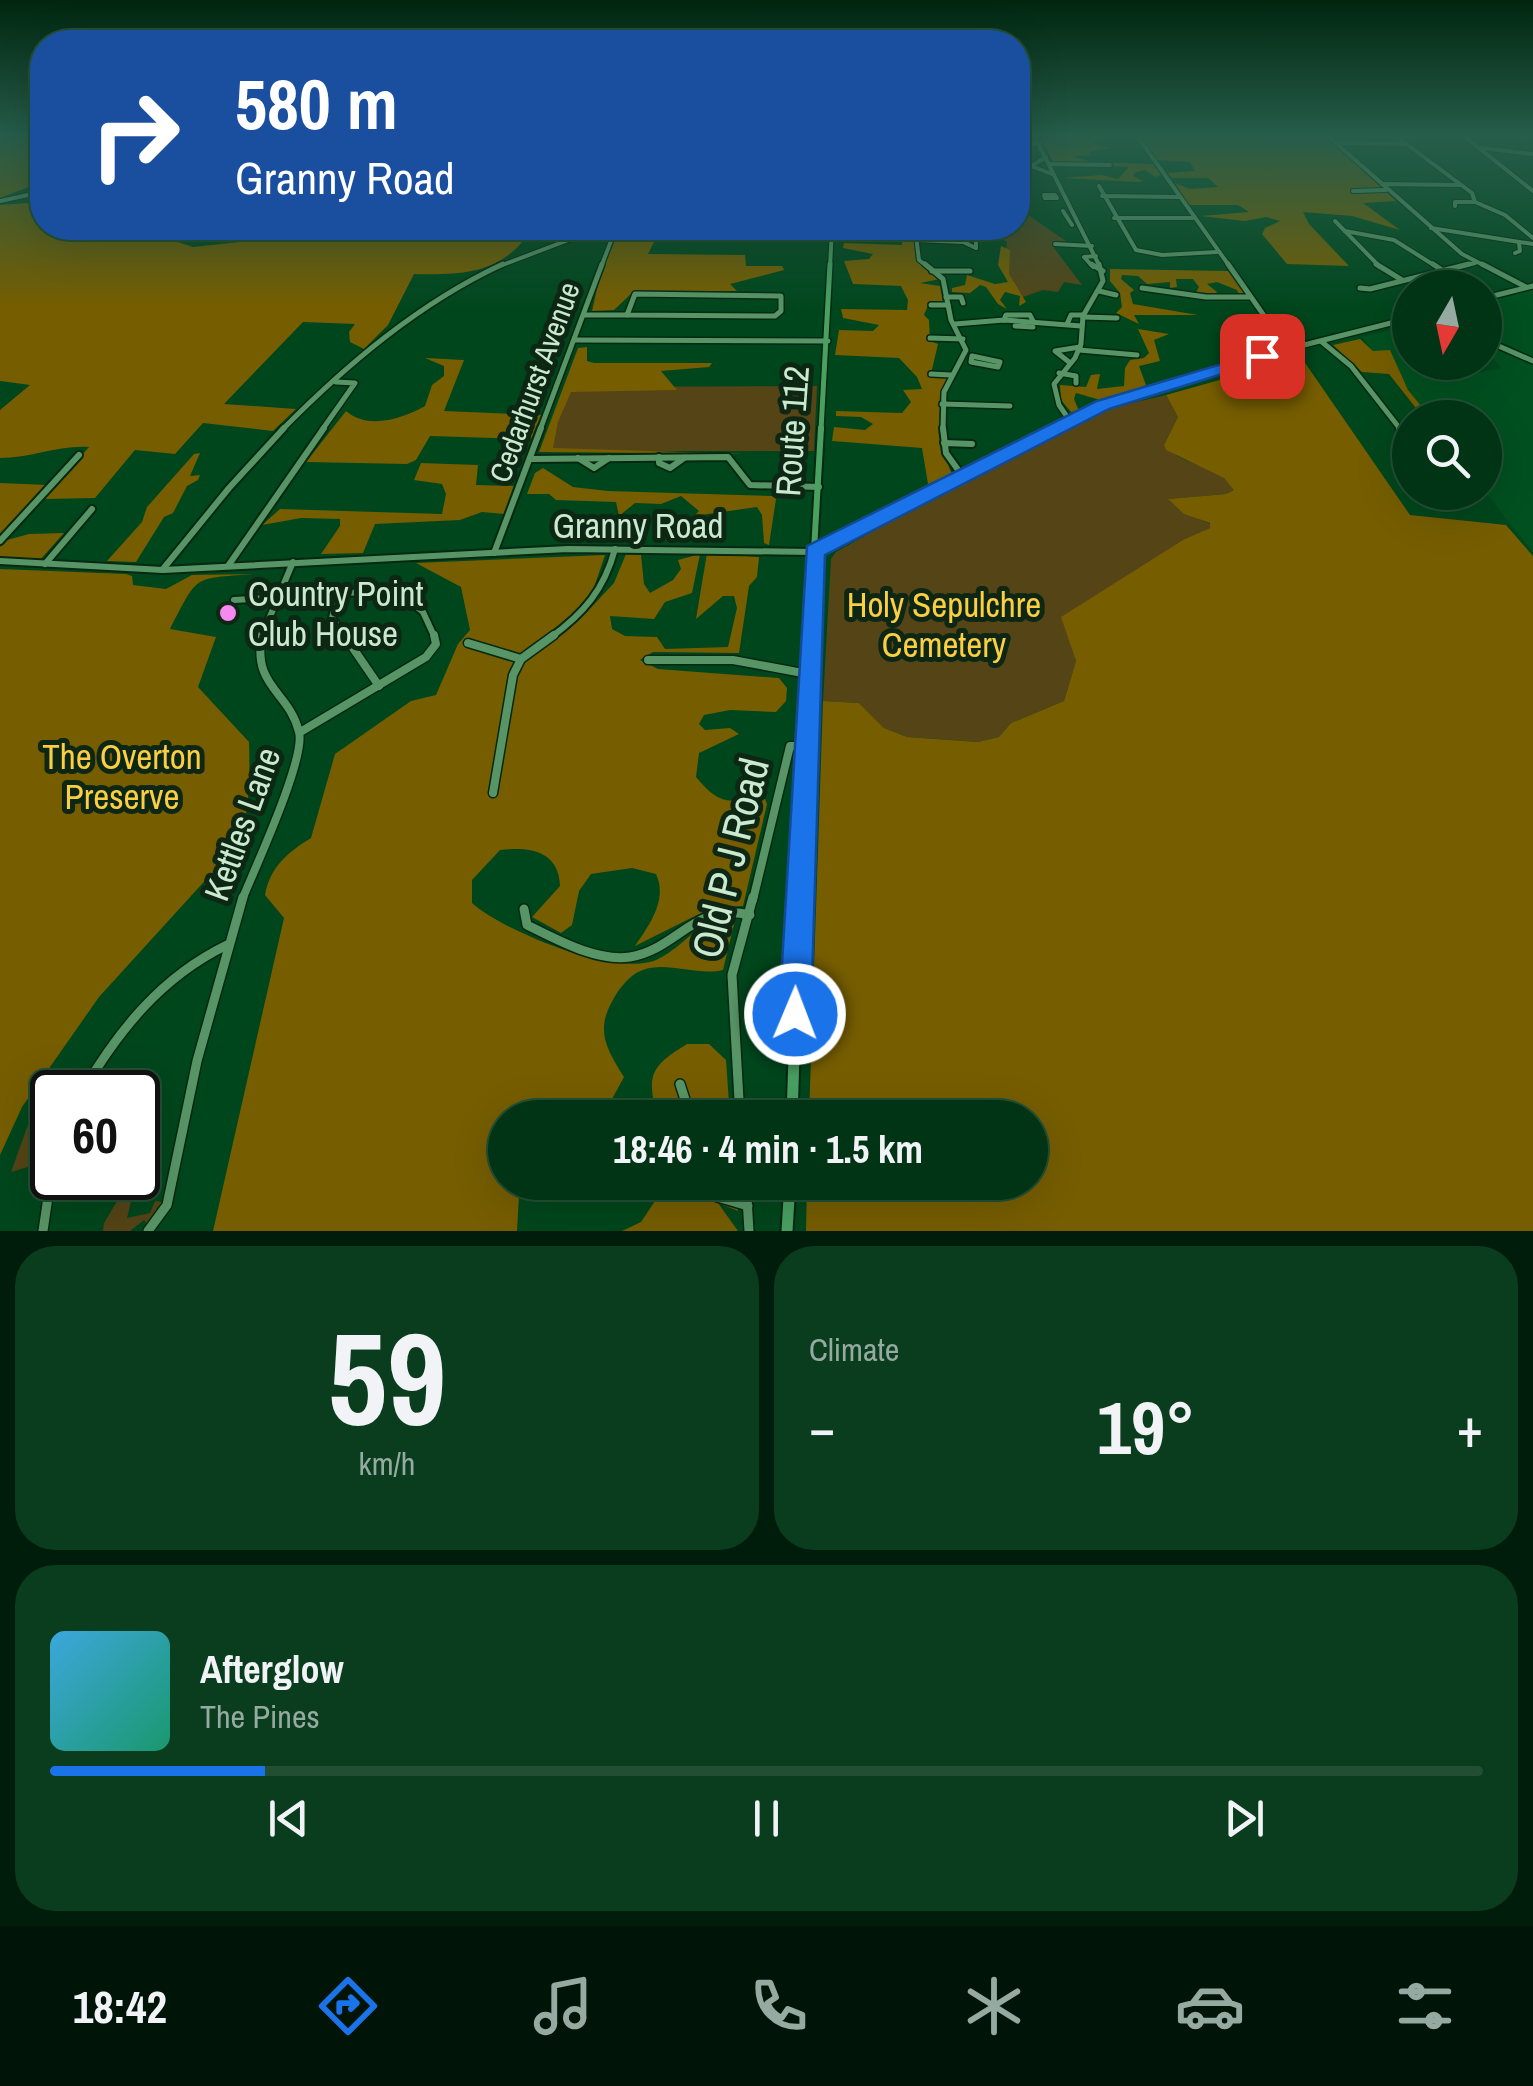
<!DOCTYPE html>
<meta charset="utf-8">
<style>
:root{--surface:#003415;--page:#0a3c1e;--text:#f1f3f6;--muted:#95aaa0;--line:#224f34;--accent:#1a73e8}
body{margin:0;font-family:"Archivo Narrow",sans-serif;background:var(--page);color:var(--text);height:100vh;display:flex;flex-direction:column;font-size:38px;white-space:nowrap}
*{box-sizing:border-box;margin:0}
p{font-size:32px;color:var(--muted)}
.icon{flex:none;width:55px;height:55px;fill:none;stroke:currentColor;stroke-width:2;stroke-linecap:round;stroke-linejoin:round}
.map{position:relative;height:1231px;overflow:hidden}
.panel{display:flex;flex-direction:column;gap:15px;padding:15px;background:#001d0c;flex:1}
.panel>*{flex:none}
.banner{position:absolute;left:30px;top:30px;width:1000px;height:210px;border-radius:40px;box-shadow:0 10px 40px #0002,0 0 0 2px var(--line);background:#1a4fa0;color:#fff;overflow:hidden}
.needle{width:65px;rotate:189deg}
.buttons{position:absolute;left:1392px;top:270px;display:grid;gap:20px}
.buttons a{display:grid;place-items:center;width:110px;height:110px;border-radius:50%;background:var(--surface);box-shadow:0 10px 40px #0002,0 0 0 2px var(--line);font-size:50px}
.speed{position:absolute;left:30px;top:1070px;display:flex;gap:20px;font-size:50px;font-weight:700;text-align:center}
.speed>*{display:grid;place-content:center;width:130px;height:130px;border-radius:50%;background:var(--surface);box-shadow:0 10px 40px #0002,0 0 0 2px var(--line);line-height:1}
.speed .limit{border:5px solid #111;border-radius:15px;background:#fff;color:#111}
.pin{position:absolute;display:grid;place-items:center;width:85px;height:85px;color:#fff;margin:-42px;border-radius:20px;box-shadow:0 5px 15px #0006}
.me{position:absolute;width:110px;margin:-55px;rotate:1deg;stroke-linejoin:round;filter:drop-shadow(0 0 8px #0008)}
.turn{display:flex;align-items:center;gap:35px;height:210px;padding:0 40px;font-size:45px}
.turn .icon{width:130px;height:130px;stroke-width:2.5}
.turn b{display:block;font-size:70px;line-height:85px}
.big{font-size:75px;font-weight:700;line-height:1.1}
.panel .tile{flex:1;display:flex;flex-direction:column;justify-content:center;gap:15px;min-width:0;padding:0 35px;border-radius:40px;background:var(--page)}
.panel .dial{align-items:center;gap:0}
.dial b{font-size:130px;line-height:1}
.song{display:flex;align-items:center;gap:30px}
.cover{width:120px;height:120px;border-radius:15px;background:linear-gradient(135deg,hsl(200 70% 55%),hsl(160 70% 35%))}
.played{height:10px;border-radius:5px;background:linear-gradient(90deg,var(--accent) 15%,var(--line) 15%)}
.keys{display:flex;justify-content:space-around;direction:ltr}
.heat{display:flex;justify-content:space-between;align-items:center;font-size:55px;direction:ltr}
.panel .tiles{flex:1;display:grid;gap:15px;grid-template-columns:1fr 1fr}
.tile:last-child{grid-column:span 2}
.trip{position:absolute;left:488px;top:1100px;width:560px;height:100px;border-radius:50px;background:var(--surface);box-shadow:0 10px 40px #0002,0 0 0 2px var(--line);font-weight:700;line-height:100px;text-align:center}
.dock{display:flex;height:160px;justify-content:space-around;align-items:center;background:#001508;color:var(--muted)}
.dock .icon{width:70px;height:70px}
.dock .on{color:var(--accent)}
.dock b{font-size:45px;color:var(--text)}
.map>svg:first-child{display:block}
.built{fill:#005020}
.green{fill:#544416}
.forest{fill:#765d00}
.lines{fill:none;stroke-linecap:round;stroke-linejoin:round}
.minor-far4-casing{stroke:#072811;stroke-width:6}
.minor-far3-casing{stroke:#072811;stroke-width:8}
.minor-far2-casing{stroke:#072811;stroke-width:10}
.minor-far1-casing{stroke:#072811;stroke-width:11}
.minor-casing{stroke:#072811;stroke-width:12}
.major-far4-casing{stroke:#072811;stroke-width:6}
.major-far3-casing{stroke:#072811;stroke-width:8}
.major-far2-casing{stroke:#072811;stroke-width:10}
.major-far1-casing{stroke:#072811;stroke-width:12}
.major-casing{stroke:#072811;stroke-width:15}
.minor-far4{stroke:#589566;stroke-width:4}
.minor-far3{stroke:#589566;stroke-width:5}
.minor-far2{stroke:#589566;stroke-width:6}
.minor-far1{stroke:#589566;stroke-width:8}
.minor{stroke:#589566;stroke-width:9}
.major-far4{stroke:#49a061;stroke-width:4}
.major-far3{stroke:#49a061;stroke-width:5}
.major-far2{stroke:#49a061;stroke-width:6}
.major-far1{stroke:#49a061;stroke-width:9}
.major{stroke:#49a061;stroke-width:11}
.route{fill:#1a73e8;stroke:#114b97;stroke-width:2.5}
.poi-dot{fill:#f689ee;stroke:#0d2714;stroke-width:4}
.labels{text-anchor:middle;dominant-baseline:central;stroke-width:10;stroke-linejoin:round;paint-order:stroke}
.far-street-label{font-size:30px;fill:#cae9cf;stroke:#0d2714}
.street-label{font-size:35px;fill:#cae9cf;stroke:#0d2714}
.poi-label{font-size:35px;fill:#cae9cf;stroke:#0d2714;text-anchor:start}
.park-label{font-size:35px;fill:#fcce41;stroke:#0d2714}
.near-street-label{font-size:42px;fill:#cae9cf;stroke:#0d2714}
</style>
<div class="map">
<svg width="1533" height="1231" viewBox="0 0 1533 1231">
<rect width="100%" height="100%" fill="#00461c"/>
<polygon class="built" points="1533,290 1533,552 1485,492 1485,418 1426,417 1362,337 1396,329 1410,345 1410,362 1468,363 1477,373 1501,368 1485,349 1485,302"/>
<g class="green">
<polygon points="1018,208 1066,241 1055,241 1054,248 1082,285 1064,282 1058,292 1043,290 1023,297 1004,273 1007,242 983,228 1018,228"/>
<polygon points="817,386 814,451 544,451 565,387"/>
<path d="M1166 395 1178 417 1164 445C1181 466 1222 465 1234 490L1226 494 1169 499 1184 513 1211 524 1210 528 1183 541 1062 617 1076 661 1064 701 1011 723 999 737 978 742 907 737 884 728 859 703 823 701 831 559 836 552 947 490 1107 409Z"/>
<polygon points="52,1095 52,1127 38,1164 11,1172 38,1097"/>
<polygon points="123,1178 137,1178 127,1218 150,1213 155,1201 162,1202 147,1224 144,1220 130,1231 103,1231 104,1223 122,1193"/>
</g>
<g class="forest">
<polygon points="0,137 42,137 42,182 0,198"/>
<polygon points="1039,137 1098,137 1100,140 1091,143 1111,148 1089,152 1092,155 1072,156 1091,162 1153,164 1161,175 1155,177 1145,170 1134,173 1133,176 1143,181 1138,182 1062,178 1101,175 1118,179 1129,167 1054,163"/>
<polygon points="1140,137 1326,137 1396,201 1363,203 1400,230 1352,216 1303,212 1309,224 1349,266 1287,264 1262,234 1265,228 1280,221 1266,217 1245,221 1201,216 1249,212 1238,205 1188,205 1175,183 1190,189 1218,187 1208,178 1172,178 1167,173 1195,171 1190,162 1157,160"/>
<path d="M42 202V228H135L193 247 249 241 289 228H532C504 274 464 275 414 274L388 325 364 349 350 342 349 332 355 324 303 322 224 404 296 409 273 431 203 423 175 454 135 450 95 498 43 499 89 447C58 445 32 458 0 458V410L30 385 0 381V205Z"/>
<polygon points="620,228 651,228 659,232 648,254 745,255 746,266 782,266 784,270 730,284 737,291 633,292 614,310 592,311 599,280"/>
<path d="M904 228H912L916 261 940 279 920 283 940 286 943 303H929L924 315 929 320 930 341 938 344 930 378H949C933 407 939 446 952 474L928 484 922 448 832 441 834 427 865 430 873 424 861 417 836 416V411L902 413 911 402 903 390 922 389 917 377 899 358 835 355 839 330 873 331 879 325 843 318 841 309 907 310 908 300 901 286 853 284 844 261 869 259 873 254 843 248 844 243 902 245Z"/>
<polygon points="1001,246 1010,250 1009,274 1026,302 1019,306 1020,296 1005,292 1000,300 1007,309 998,304 986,287 980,285 970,293 952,292 952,288 965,285 967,275 995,284 1008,282 998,265"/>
<polygon points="1110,269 1228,271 1247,294 1239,295 1237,290 1217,282 1207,284 1217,292 1215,295 1196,292 1199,287 1193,279 1176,279 1177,287 1170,288 1170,282 1147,284 1138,276 1122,275 1121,279 1134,290 1130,293 1133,304 1198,315 1134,315 1139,324 1116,313 1122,307 1120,293 1110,281"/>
<polygon points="1138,329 1169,334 1154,340 1160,361 1139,366 1146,385 1104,401 1076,393 1074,399 1079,411 1071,412 1061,400 1060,385 1086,387 1091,375 1100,374 1097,389 1124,386 1125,368 1130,360 1144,358 1149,353"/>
<polygon points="1360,339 1373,351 1390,350 1408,390 1430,417 1423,417 1389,374 1362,372 1333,345"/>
<polygon points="587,347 587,361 594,363 712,363 709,367 661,371 677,390 571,392 558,422 553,448 747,454 539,452 578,348"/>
<polygon points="1301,357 1410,515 1506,525 1533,556 1533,1231 806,1231 807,1183 1030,1182 1030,1118 809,1117 823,701 859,703 884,728 907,737 978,742 999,737 1011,723 1064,701 1076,661 1061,617 1183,540 1210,528 1210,523 1184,514 1168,499 1226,494 1234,490 1224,478 1166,450 1164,445 1178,417 1166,395"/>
<path d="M425 358 464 360 444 411 541 415 531 439 430 436 416 460 407 464 306 462 346 411C368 430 402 419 425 406L432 385 444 376V366Z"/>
<polygon points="200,453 190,476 200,475 198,480 187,486 173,513 164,517 136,562 107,561 142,522 147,507 194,454"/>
<polygon points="421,463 478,465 476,485 514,486 504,514 482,512 460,520 375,524 363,553 321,554 340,526 340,519 301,518 262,525 280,509 442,514 446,494 442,484 414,480"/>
<polygon points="543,468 573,487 608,491 772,496 776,499 769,545 764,543 762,515 757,507 694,516 699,511 681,496 661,504 635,503 619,516 616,502 556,500 549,494 527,494 535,473"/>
<polygon points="0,483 48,485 0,537"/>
<polygon points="64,533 40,560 0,557 0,547 7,540 29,534"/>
<path d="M707 553 759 557 757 577 749 586 739 653 653 652 640 660 658 669 779 678 787 688 786 701 776 712 730 710 704 715 699 724 705 730 730 728 739 734 699 753 696 777C722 808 728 800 765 799L767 804 743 906 713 907 635 946C649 925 668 900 656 874L632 868 591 874 579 891 572 925 561 933 532 917 560 886C559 850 528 847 500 850L472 880V903C503 931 618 979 658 959 687 945 700 916 736 916L723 970C697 976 666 961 643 970 633 973 625 982 619 990 595 1026 602 1042 624 1077L605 1112 597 1117 505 1118V1182L526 1183 519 1195 517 1231H213L284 918 265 895C270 867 288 852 311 838L335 754 411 701 436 695 458 644 470 630 461 587 416 563 605 555 585 614 614 583 626 554 641 555 644 584 650 593 673 580 681 569 678 560 700 554 692 593 665 602 654 619 610 616 612 629 625 636 657 637 665 649 728 647 737 608 734 596H723L696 619Z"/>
<path d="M0 569 126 574 132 576 133 585 166 589 192 575 253 574C191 579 199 574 170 629L216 637 198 687 249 742C250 781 252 855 211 874L99 997 22 1107 0 1155Z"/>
<path d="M687 1044H709L726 1060 730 1117H657C647 1075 649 1067 687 1044Z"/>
<polygon points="667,1183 734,1183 738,1211 718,1203 738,1231 622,1231 641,1222"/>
</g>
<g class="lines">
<defs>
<g id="minor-far4">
<polyline points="1035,137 1100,267"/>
<polyline points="1138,137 1230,267"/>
<polyline points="1329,137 1462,254 1487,267"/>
<polyline points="1397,137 1472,193 1475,202 1505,215 1533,238"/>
<polyline points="1465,137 1533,191"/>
<polyline points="1337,143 1405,144"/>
<polyline points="1025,144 1041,144"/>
<polyline points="1481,148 1533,154"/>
<polyline points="1046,157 1031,166 1052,174"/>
<polyline points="1049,164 1110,165"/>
<polyline points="1382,184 1460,185"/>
<polyline points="1099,186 1136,250 1162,255 1217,252"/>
<polyline points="1353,191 1386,190"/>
<polygon points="1044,195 1055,195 1057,198 1045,198"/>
<polyline points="1102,196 1178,197"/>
<polyline points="0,201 42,192"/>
<polyline points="1455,206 1455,202 1474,202"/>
<polyline points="1063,211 1072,225"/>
<polyline points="1114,218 1193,218"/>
<polyline points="1335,221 1380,267"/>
<polyline points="201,228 216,233 253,228"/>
<polyline points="656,228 672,233 832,232"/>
<polyline points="915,228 919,260 928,267"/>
<polyline points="1431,228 1533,244"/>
<polyline points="1345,231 1394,240 1437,267"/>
<polyline points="917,240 963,242 976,248"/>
<polyline points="963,242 976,238 976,248"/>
<polyline points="1055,244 1092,246"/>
<polyline points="1515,253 1520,251 1519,243"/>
<polyline points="497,267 600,228"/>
<polyline points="601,267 616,228"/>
<polyline points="1093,267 1084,257 1096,256"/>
<polyline points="1459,267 1475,263"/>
</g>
<g id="minor-far3">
<polyline points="925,264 943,279 951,320 966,350 944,392 943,430"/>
<polyline points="1091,264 1103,271"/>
<polyline points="1228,264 1288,350"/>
<polyline points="1376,264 1402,280"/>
<polyline points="1433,264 1442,270"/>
<polyline points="1482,264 1526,287"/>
<polyline points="932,271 970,271"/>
<polyline points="1142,288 1206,297 1249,297"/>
<polyline points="1360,288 1370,289 1469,264"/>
<polyline points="1099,291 1116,295"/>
<polygon points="635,294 781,296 781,311 775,316 627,315"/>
<polyline points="946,297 961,297 963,303"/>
<polyline points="1485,298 1533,286"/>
<polyline points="931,305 948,305"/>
<polyline points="584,315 627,315"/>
<polyline points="1083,317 1117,318"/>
<polyline points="1004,320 1006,315 1030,315 1033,321"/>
<polyline points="955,324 1004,320 1081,326"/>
<polyline points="1067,324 1071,315 1083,315"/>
<polyline points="1015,326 1033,327"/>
<polyline points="930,338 963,339"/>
<polyline points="575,340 828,341"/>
<polyline points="1485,340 1533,361"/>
<polyline points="1322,342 1351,366 1401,430"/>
<polyline points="1079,350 1137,355"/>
<polygon points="972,356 1000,362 998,367 971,362"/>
<polyline points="1069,362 1055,351 1080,347"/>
<polyline points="1059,373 1076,376 1076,383"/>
<polyline points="931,374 951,375"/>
<polyline points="942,404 1010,406"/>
<polyline points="1070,421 1059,405 1054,384 1075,358 1081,344 1083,316 1103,281 1099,264"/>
<path d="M282 430C346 365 419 303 503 264"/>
<polyline points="322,430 355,383 336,382"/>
<polyline points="540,430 602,264"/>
<path d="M1053 430C1164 374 1290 350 1410 318"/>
</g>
<g id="minor-far2">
<polyline points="943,428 946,453 961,474"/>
<polyline points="1399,428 1410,442"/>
<polyline points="944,443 972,444"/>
<polyline points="659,457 659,463 670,468 684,458"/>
<polyline points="578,458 594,468 609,458"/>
<polyline points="531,459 728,457 750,485 819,487"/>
<polyline points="0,541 79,455"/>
<polyline points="494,553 541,428"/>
<polyline points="0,561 163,570 568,549 815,552 1058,428"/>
<polyline points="45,564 92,509"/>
<polyline points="228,566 324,428"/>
<polyline points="163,569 229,488 284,428"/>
<polyline points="338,593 332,618 346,638"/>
<polyline points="234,600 396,590 423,612 435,638"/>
<polyline points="261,638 293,562"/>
<path d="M550 638C584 613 604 590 615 549"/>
</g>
<g id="minor-far1">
<polyline points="344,635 379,686"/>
<polyline points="468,643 521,659"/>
<polyline points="648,660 733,660 808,674"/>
<polyline points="302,731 426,657 436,644 434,635"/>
<polyline points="493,793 513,675 521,659 554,635"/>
<path d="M242 900C255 868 306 758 299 732 289 691 252 687 262 635"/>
<polyline points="753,900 790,746 803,746"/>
</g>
<g id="minor">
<path d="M524 909 527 925C556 939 596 962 630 957 678 949 694 902 750 915"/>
<polyline points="680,1084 691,1118"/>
<path d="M82 1092C119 1030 161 977 227 945"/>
<polyline points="740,1118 732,975 753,897"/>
<polyline points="711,1182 717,1197 748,1206"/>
<polyline points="746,1182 749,1231"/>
<polyline points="43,1231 52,1170"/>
<polyline points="148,1231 167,1205 197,1061 243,897"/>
</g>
<polyline id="major-far4" points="830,267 832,228"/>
<polyline id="major-far3" points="821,430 830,264"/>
<polyline id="major-far2" points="809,638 821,428"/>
<polyline id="major-far1" points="798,900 809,635"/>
<g id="major">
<polyline points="792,1118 799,897"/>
<polyline points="787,1231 790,1182"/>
</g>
</defs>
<use href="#minor-far4" class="minor-far4-casing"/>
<use href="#minor-far3" class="minor-far3-casing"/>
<use href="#minor-far2" class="minor-far2-casing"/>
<use href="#minor-far1" class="minor-far1-casing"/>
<use href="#minor" class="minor-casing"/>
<use href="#major-far4" class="major-far4-casing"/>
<use href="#major-far3" class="major-far3-casing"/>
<use href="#major-far2" class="major-far2-casing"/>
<use href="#major-far1" class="major-far1-casing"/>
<use href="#major" class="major-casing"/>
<use href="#minor-far4" class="minor-far4"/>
<use href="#minor-far3" class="minor-far3"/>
<use href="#minor-far2" class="minor-far2"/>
<use href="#minor-far1" class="minor-far1"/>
<use href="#minor" class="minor"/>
<use href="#major-far4" class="major-far4"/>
<use href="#major-far3" class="major-far3"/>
<use href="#major-far2" class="major-far2"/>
<use href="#major-far1" class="major-far1"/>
<use href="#major" class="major"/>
</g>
<linearGradient id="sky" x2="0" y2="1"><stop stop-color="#00260f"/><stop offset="0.44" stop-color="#265d4b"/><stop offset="1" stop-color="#265d4b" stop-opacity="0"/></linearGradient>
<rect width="1533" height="309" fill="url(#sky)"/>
<polygon class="route" points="1262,352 1271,356 1268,360 1109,409 825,555 811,1014 806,1026 795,1030 783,1026 779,1014 807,546 1097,401"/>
<circle class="poi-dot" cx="228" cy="613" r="10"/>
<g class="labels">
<g class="far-street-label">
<text transform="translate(534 382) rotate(-70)">Cedarhurst Avenue</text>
</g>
<g class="street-label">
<text transform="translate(792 431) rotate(-86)">Route 112</text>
<text x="638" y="525">Granny Road</text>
<text transform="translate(242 824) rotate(-70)">Kettles Lane</text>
</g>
<g class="poi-label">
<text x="248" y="593">Country Point<tspan x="248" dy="40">Club House</tspan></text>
</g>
<g class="park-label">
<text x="944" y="604">Holy Sepulchre<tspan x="944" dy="40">Cemetery</tspan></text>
<text x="122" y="756">The Overton<tspan x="122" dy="40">Preserve</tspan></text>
</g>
<g class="near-street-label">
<text transform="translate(730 858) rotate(-76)">Old P J Road</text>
</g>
</g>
</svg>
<div class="buttons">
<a><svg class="needle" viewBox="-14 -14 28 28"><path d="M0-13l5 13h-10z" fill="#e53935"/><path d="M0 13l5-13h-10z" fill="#95aaa0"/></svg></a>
<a><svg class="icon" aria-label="search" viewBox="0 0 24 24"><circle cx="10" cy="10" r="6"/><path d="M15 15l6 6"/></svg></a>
</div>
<div class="speed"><div class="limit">60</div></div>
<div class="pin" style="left:1262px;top:356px;background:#d93025"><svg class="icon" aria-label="arrive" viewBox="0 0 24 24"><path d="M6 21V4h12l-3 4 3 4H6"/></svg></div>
<svg class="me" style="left:795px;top:1014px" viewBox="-20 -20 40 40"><circle r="17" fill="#1a73e8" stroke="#fff" stroke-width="3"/><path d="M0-11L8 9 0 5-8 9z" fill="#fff"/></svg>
<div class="trip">18:46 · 4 min · 1.5 km</div>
<div class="banner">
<div class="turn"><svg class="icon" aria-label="right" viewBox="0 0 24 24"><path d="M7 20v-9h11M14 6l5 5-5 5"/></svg><div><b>580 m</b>Granny Road</div></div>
</div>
</div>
<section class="panel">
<div class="tiles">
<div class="tile dial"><b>59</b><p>km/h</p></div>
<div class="tile"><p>Climate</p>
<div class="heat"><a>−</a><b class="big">19°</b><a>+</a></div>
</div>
<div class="tile">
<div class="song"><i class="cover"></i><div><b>Afterglow</b><p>The Pines</p></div></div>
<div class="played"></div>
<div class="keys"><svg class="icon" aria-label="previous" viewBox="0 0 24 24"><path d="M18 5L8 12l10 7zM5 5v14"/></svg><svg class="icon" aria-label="pause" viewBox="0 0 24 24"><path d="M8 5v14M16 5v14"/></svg><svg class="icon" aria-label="next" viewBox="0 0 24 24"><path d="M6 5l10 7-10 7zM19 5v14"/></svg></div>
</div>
</div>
</section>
<nav class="dock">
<b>18:42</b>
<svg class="icon on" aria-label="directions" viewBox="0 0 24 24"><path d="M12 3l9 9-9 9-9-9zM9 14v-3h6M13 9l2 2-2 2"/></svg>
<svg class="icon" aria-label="music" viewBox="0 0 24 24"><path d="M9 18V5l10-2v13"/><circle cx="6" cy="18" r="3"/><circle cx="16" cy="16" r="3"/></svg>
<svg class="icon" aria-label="phone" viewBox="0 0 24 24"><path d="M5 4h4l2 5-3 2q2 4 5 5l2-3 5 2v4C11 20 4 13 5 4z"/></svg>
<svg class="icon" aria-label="climate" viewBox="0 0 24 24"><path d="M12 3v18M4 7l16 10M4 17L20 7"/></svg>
<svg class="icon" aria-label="car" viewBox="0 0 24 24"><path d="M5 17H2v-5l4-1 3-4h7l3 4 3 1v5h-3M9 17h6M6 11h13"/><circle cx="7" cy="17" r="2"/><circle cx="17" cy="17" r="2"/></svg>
<svg class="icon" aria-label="filters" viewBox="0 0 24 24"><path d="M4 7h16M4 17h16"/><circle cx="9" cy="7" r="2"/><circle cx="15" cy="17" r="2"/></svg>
</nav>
